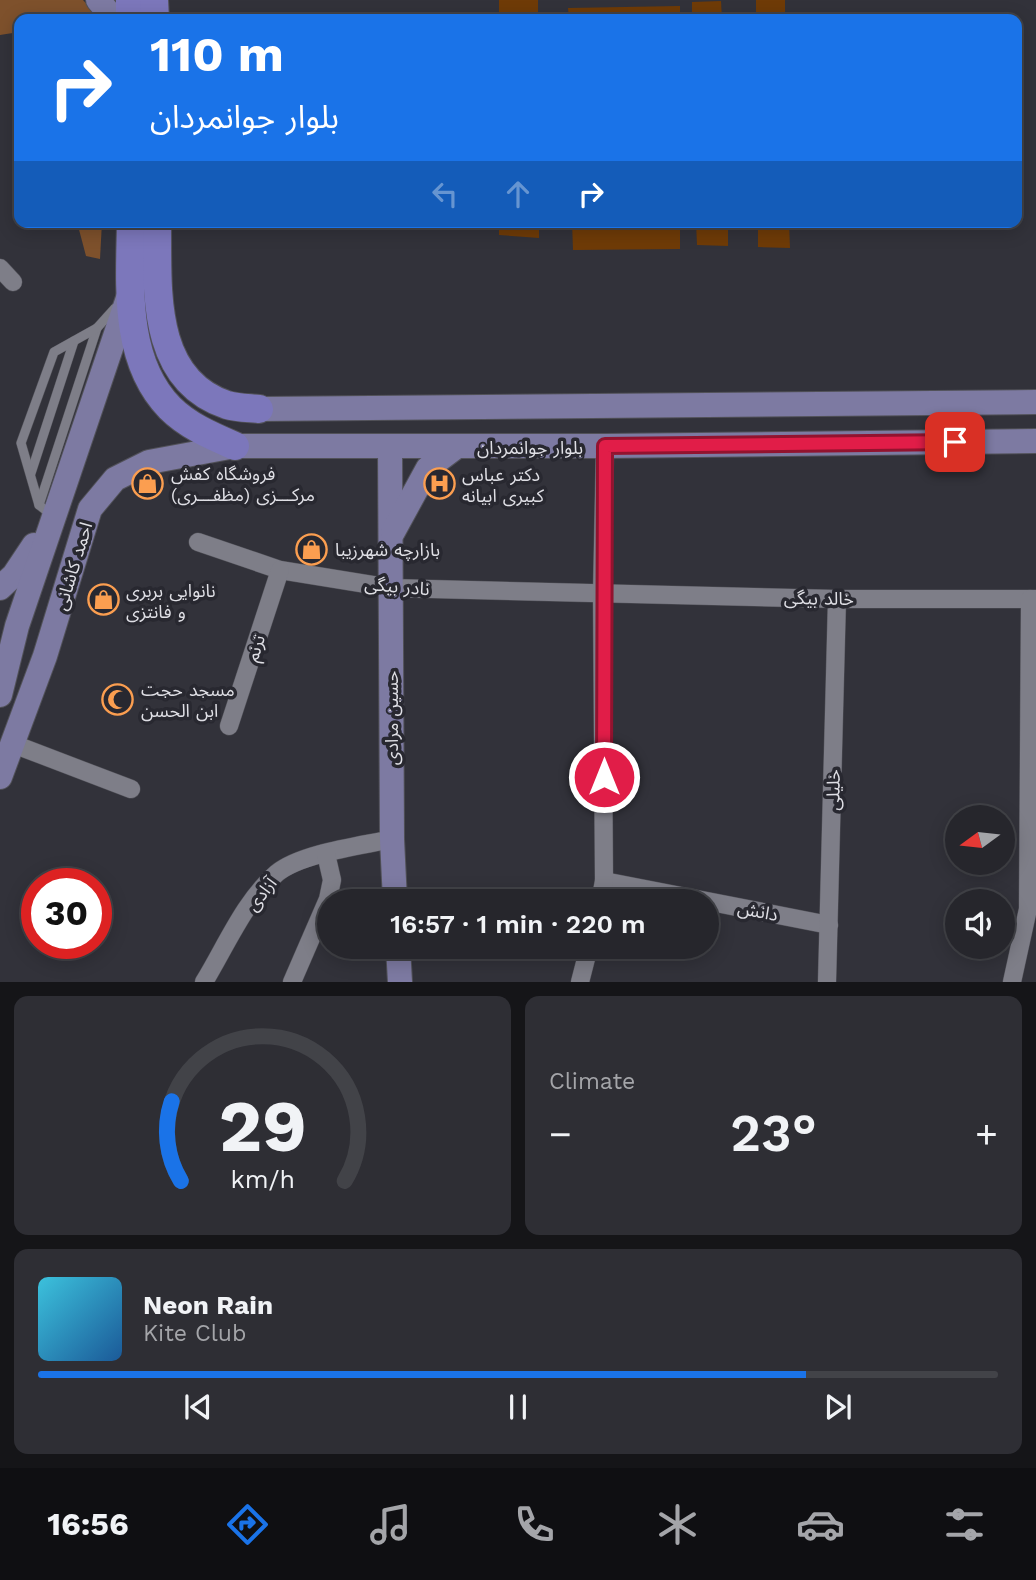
<!DOCTYPE html>
<meta charset="utf-8">
<style>
:root{--surface:#26262c;--page:#2e2e34;--text:#f1f3f6;--muted:#a4a5a9;--line:#424348;--accent:#1a73e8}
body{margin:0;font-family:"Work Sans","Noto Sans Arabic",sans-serif;background:var(--page);color:var(--text);height:100vh;display:flex;flex-direction:column;font-size:26px;white-space:nowrap}
*{box-sizing:border-box;margin:0}
p{font-size:23px;color:var(--muted)}
.icon{flex:none;width:38px;height:38px;fill:none;stroke:currentColor;stroke-width:2;stroke-linecap:round;stroke-linejoin:round}
.map{position:relative;height:982px;overflow:hidden}
.drawer{display:flex;flex-direction:column;gap:14px;padding:14px;background:#151518;flex:1}
.drawer>*{flex:none}
.guide{position:absolute;left:14px;top:14px;width:1008px;height:214px;border-radius:14px;box-shadow:0 4px 18px #0003,0 0 0 2px var(--line);background:#1a73e8;color:#fff;overflow:hidden}
.needle{width:46px;rotate:255deg}
.fabs{position:absolute;left:945px;top:805px;display:grid;gap:14px}
.fabs a{display:grid;place-items:center;width:70px;height:70px;border-radius:50%;background:var(--surface);box-shadow:0 4px 18px #0003,0 0 0 2px var(--line);font-size:35px}
.speed{position:absolute;left:21px;top:868px;display:flex;gap:14px;font-size:35px;font-weight:700;text-align:center}
.speed>*{display:grid;place-content:center;width:91px;height:91px;border-radius:50%;background:var(--surface);box-shadow:0 4px 18px #0003,0 0 0 2px var(--line);line-height:1}
.speed .limit{border:10px solid #d22;background:#fff;color:#111}
.pin{position:absolute;display:grid;place-items:center;width:60px;height:60px;color:#fff;margin:-30px;border-radius:14px;box-shadow:0 4px 10px #0006}
.me{position:absolute;width:77px;margin:-38px;rotate:0deg;stroke-linejoin:round;filter:drop-shadow(0 0 5px #0008)}
.turn{display:flex;align-items:center;gap:24px;height:147px;padding:0 21px;font-size:32px}
.turn .icon{width:91px;height:91px;stroke-width:2.5}
.turn b{display:block;font-size:49px;line-height:60px}
.lanes{display:flex;align-items:center;height:66px;padding:0 21px;background:#0003;justify-content:center;gap:35px;direction:ltr}
.lanes .off{opacity:.35}
.big{font-size:52px;font-weight:600;line-height:1.1}
.drawer .tile{flex:1;display:flex;flex-direction:column;justify-content:center;gap:10px;min-width:0;padding:0 24px;border-radius:14px;background:var(--page)}
.drawer .dial{align-items:center;gap:0}
.dial svg{height:182px;overflow:visible;fill:none;stroke:var(--line);stroke-width:7;stroke-linecap:round;text-anchor:middle}
.dial text{fill:var(--text);stroke:none}
.song{display:flex;align-items:center;gap:21px}
.cover{width:84px;height:84px;border-radius:10px;background:linear-gradient(135deg,hsl(190 70% 55%),hsl(210 70% 35%))}
.played{height:7px;border-radius:4px;background:linear-gradient(90deg,var(--accent) 80%,var(--line) 80%)}
.keys{display:flex;justify-content:space-around;direction:ltr}
.heat{display:flex;justify-content:space-between;align-items:center;font-size:38px;direction:ltr}
.drawer .tiles{flex:1;display:grid;gap:14px;grid-template-columns:1fr 1fr}
.tile:last-child{grid-column:span 2}
.trip{position:absolute;left:317px;top:889px;width:402px;height:70px;border-radius:35px;background:var(--surface);box-shadow:0 4px 18px #0003,0 0 0 2px var(--line);font-weight:600;line-height:70px;text-align:center}
.dock{display:flex;height:112px;justify-content:space-around;align-items:center;background:#0f0f12;color:var(--muted)}
.dock .icon{width:49px;height:49px}
.dock .selected{color:var(--accent)}
.dock b{font-size:32px;color:var(--text)}
.map>svg:first-child{display:block}
.green{fill:#7e512c}
.water{fill:#6f3b07}
.lines{fill:none;stroke-linecap:round;stroke-linejoin:round}
.lane-casing{stroke:#515158;stroke-width:10}
.street-casing{stroke:#515158;stroke-width:19}
.secondary-casing{stroke:#515158;stroke-width:26}
.primary-casing{stroke:#515158;stroke-width:30}
.lane{stroke:#7e7e88;stroke-width:9}
.street{stroke:#7e7e88;stroke-width:18}
.secondary{stroke:#7d7aa2;stroke-width:24}
.primary{stroke:#7c77bb;stroke-width:28}
.route-casing{stroke:#92132f;stroke-width:18}
.route{stroke:#e11d48;stroke-width:12}
.labels{text-anchor:middle;dominant-baseline:central;stroke-width:7;stroke-linejoin:round;paint-order:stroke}
.street-label{font-size:18px;fill:#dfdfe5;stroke:#282830}
.poi-label{font-size:18px;fill:#dfdfe5;stroke:#282830;text-anchor:start}
</style>
<div class="map">
<svg width="1036" height="982" viewBox="0 0 1036 982">
<rect width="100%" height="100%" fill="#32323a"/>
<g class="green">
<polygon points="0,0 83,0 100,19 19,19 19,32 0,35"/>
<polygon points="77,222 102,222 100,259 86,256"/>
</g>
<g class="water">
<rect x="499" y="0" width="39" height="19"/>
<rect x="756" y="0" width="29" height="19"/>
<polygon points="721,1 722,19 692,19 692,2"/>
<polygon points="680,6 680,19 569,19 568,8"/>
<polygon points="499,222 539,222 539,238 499,235"/>
<polygon points="572,222 680,222 680,249 573,250"/>
<polygon points="696,222 728,222 728,246 697,245"/>
<polygon points="758,222 789,222 790,248 758,247"/>
</g>
<g class="lines">
<defs>
<g id="lane">
<polyline points="31,473 74,341"/>
<polyline points="39,505 97,328"/>
<polyline points="53,516 39,505 21,443 54,352 97,328 115,308"/>
</g>
<g id="street">
<polyline points="0,268 13,282"/>
<polyline points="198,542 280,570 391,588 837,599 1036,599"/>
<polyline points="229,726 280,570"/>
<polyline points="13,744 131,789"/>
<polyline points="604,881 829,925"/>
<polyline points="600,901 604,881 602,594 605,446"/>
<path d="M204 982C226 946 245 900 277 873 302 853 360 846 392 839"/>
<polyline points="292,982 328,899 332,880 326,854"/>
<polyline points="580,982 589,947"/>
<polyline points="827,982 837,599"/>
<polyline points="1012,982 1028,909 1030,599"/>
</g>
<g id="secondary">
<polyline points="98,0 114,19"/>
<polyline points="259,409 1036,402"/>
<polyline points="390,447 392,839 395,901"/>
<polyline points="393,532 428,468 456,447"/>
<polyline points="0,588 14,575 34,545"/>
<polyline points="0,695 17,626 129,295"/>
<polyline points="0,777 45,656 90,509 115,479 149,462 235,446 605,446 1036,441"/>
<polyline points="398,947 400,982"/>
</g>
<g id="primary">
<polyline points="130,0 130,19"/>
<polyline points="154,0 155,19"/>
<path d="M131 222C130 284 123 360 170 408 188 426 212 436 235 446"/>
<path d="M157 222C158 287 149 379 227 405 237 408 249 408 259 409"/>
</g>
</defs>
<use href="#lane" class="lane-casing"/>
<use href="#street" class="street-casing"/>
<use href="#secondary" class="secondary-casing"/>
<use href="#primary" class="primary-casing"/>
<use href="#lane" class="lane"/>
<use href="#street" class="street"/>
<use href="#secondary" class="secondary"/>
<use href="#primary" class="primary"/>
</g>
<g class="lines">
<defs>
<polyline id="route" points="604,777 605,446 955,442"/>
</defs>
<use href="#route" class="route-casing"/>
<use href="#route" class="route"/>
</g>
<defs>
<symbol id="shop-ring" viewBox="-11 -11 22 22"><circle r="9.5" fill="#282830" stroke="#fb9e50" stroke-width="1.5"/><path d="M-5-2.5h2.3a2.7 3.5 0 0 1 5.4 0H5L5.5 6h-11ZM-1.5-2.5h3a1.5 2.3 0 0 0-3 0Z" fill="#fb9e50"/></symbol>
<symbol id="hospital-ring" viewBox="-11 -11 22 22"><circle r="9.5" fill="#282830" stroke="#fb9e50" stroke-width="1.5"/><path d="M-5-5h3v3.5h4V-5h3V5h-3V1.5h-4V5h-3Z" fill="#fb9e50"/></symbol>
<symbol id="mosque-ring" viewBox="-11 -11 22 22"><circle r="9.5" fill="#282830" stroke="#fb9e50" stroke-width="1.5"/><path d="M3.5-4.9A6 6 0 1 0 3.5 4.9A5 5 0 1 1 3.5-4.9Z" fill="#fb9e50"/></symbol>
</defs>
<g fill-rule="evenodd">
<use href="#shop-ring" x="130" y="466" width="35" height="35"/>
<use href="#hospital-ring" x="422" y="466" width="35" height="35"/>
<use href="#shop-ring" x="294" y="532" width="35" height="35"/>
<use href="#shop-ring" x="86" y="582" width="35" height="35"/>
<use href="#mosque-ring" x="100" y="682" width="35" height="35"/>
</g>
<g class="labels">
<g class="street-label">
<text x="530" y="447">بلوار جوانمردان</text>
<text transform="translate(73 566) rotate(-73)">احمد کاشانی</text>
<text transform="translate(397 586) rotate(5)">نادر بیگی</text>
<text transform="translate(819 598) rotate(1)">خالد بیگی</text>
<text transform="translate(255 648) rotate(-72)">ترنم</text>
<text transform="translate(391 718) rotate(-90)">حسین مرادی</text>
<text transform="translate(833 790) rotate(-89)">خلیلی</text>
<text transform="translate(261 894) rotate(-52)">آزادی</text>
<text transform="translate(758 911) rotate(11)">دانش</text>
</g>
<g class="poi-label">
<text x="171" y="473">فروشگاه کفش<tspan x="171" dy="21">مرکـــزی (مظفـــری)</tspan></text>
<text x="462" y="474">دکتر عباس<tspan x="462" dy="21">کبیری ابیانه</tspan></text>
<text x="335" y="549">بازارچه شهرزیبا</text>
<text x="126" y="590">نانوایی بربری<tspan x="126" dy="21">و فانتزی</tspan></text>
<text x="141" y="689">مسجد حجت<tspan x="141" dy="21">ابن الحسن</tspan></text>
</g>
</g>
</svg>
<div class="fabs">
<a><svg class="needle" viewBox="-14 -14 28 28"><path d="M0-13l5 13h-10z" fill="#e53935"/><path d="M0 13l5-13h-10z" fill="#a4a5a9"/></svg></a>
<a><svg class="icon" aria-label="sound" viewBox="0 0 24 24"><path d="M4 9h4l5-4v14l-5-4H4zM17 9q2 3 0 6"/></svg></a>
</div>
<div class="speed"><div class="limit">30</div></div>
<div class="pin" style="left:955px;top:442px;background:#d93025"><svg class="icon" aria-label="arrive" viewBox="0 0 24 24"><path d="M6 21V4h12l-3 4 3 4H6"/></svg></div>
<svg class="me" style="left:604px;top:777px" viewBox="-20 -20 40 40"><circle r="17" fill="#e11d48" stroke="#fff" stroke-width="3"/><path d="M0-11L8 9 0 5-8 9z" fill="#fff"/></svg>
<div class="trip">16:57 · 1 min · 220 m</div>
<div class="guide">
<div class="turn"><svg class="icon" aria-label="right" viewBox="0 0 24 24"><path d="M7 20v-9h11M14 6l5 5-5 5"/></svg><div><b>110 m</b>بلوار جوانمردان</div></div>
<div class="lanes"><svg class="icon off" aria-label="left" viewBox="0 0 24 24"><path d="M17 20v-9H6M10 6l-5 5 5 5"/></svg><svg class="icon off" aria-label="ahead" viewBox="0 0 24 24"><path d="M12 20V5M6 11l6-6 6 6"/></svg><svg class="icon" aria-label="right" viewBox="0 0 24 24"><path d="M7 20v-9h11M14 6l5 5-5 5"/></svg></div>
</div>
</div>
<section class="drawer">
<div class="tiles">
<div class="tile dial"><svg viewBox="0 0 100 80">
<path d="M14 69A42 42 0 1 1 86 69"/>
<path d="M14 69A42 42 0 0 1 10 34" stroke="#1a73e8"/>
<text x="50" y="56" font-size="32" font-weight="700">29</text>
<text x="50" y="72" font-size="11">km/h</text>
</svg></div>
<div class="tile"><p>Climate</p>
<div class="heat"><a>−</a><b class="big">23°</b><a>+</a></div>
</div>
<div class="tile">
<div class="song"><i class="cover"></i><div><b>Neon Rain</b><p>Kite Club</p></div></div>
<div class="played"></div>
<div class="keys"><svg class="icon" aria-label="previous" viewBox="0 0 24 24"><path d="M18 5L8 12l10 7zM5 5v14"/></svg><svg class="icon" aria-label="pause" viewBox="0 0 24 24"><path d="M8 5v14M16 5v14"/></svg><svg class="icon" aria-label="next" viewBox="0 0 24 24"><path d="M6 5l10 7-10 7zM19 5v14"/></svg></div>
</div>
</div>
</section>
<nav class="dock">
<b>16:56</b>
<svg class="icon selected" aria-label="directions" viewBox="0 0 24 24"><path d="M12 3l9 9-9 9-9-9zM9 14v-3h6M13 9l2 2-2 2"/></svg>
<svg class="icon" aria-label="music" viewBox="0 0 24 24"><path d="M9 18V5l10-2v13"/><circle cx="6" cy="18" r="3"/><circle cx="16" cy="16" r="3"/></svg>
<svg class="icon" aria-label="phone" viewBox="0 0 24 24"><path d="M5 4h4l2 5-3 2q2 4 5 5l2-3 5 2v4C11 20 4 13 5 4z"/></svg>
<svg class="icon" aria-label="climate" viewBox="0 0 24 24"><path d="M12 3v18M4 7l16 10M4 17L20 7"/></svg>
<svg class="icon" aria-label="car" viewBox="0 0 24 24"><path d="M5 17H2v-5l4-1 3-4h7l3 4 3 1v5h-3M9 17h6M6 11h13"/><circle cx="7" cy="17" r="2"/><circle cx="17" cy="17" r="2"/></svg>
<svg class="icon" aria-label="filters" viewBox="0 0 24 24"><path d="M4 7h16M4 17h16"/><circle cx="9" cy="7" r="2"/><circle cx="15" cy="17" r="2"/></svg>
</nav>
